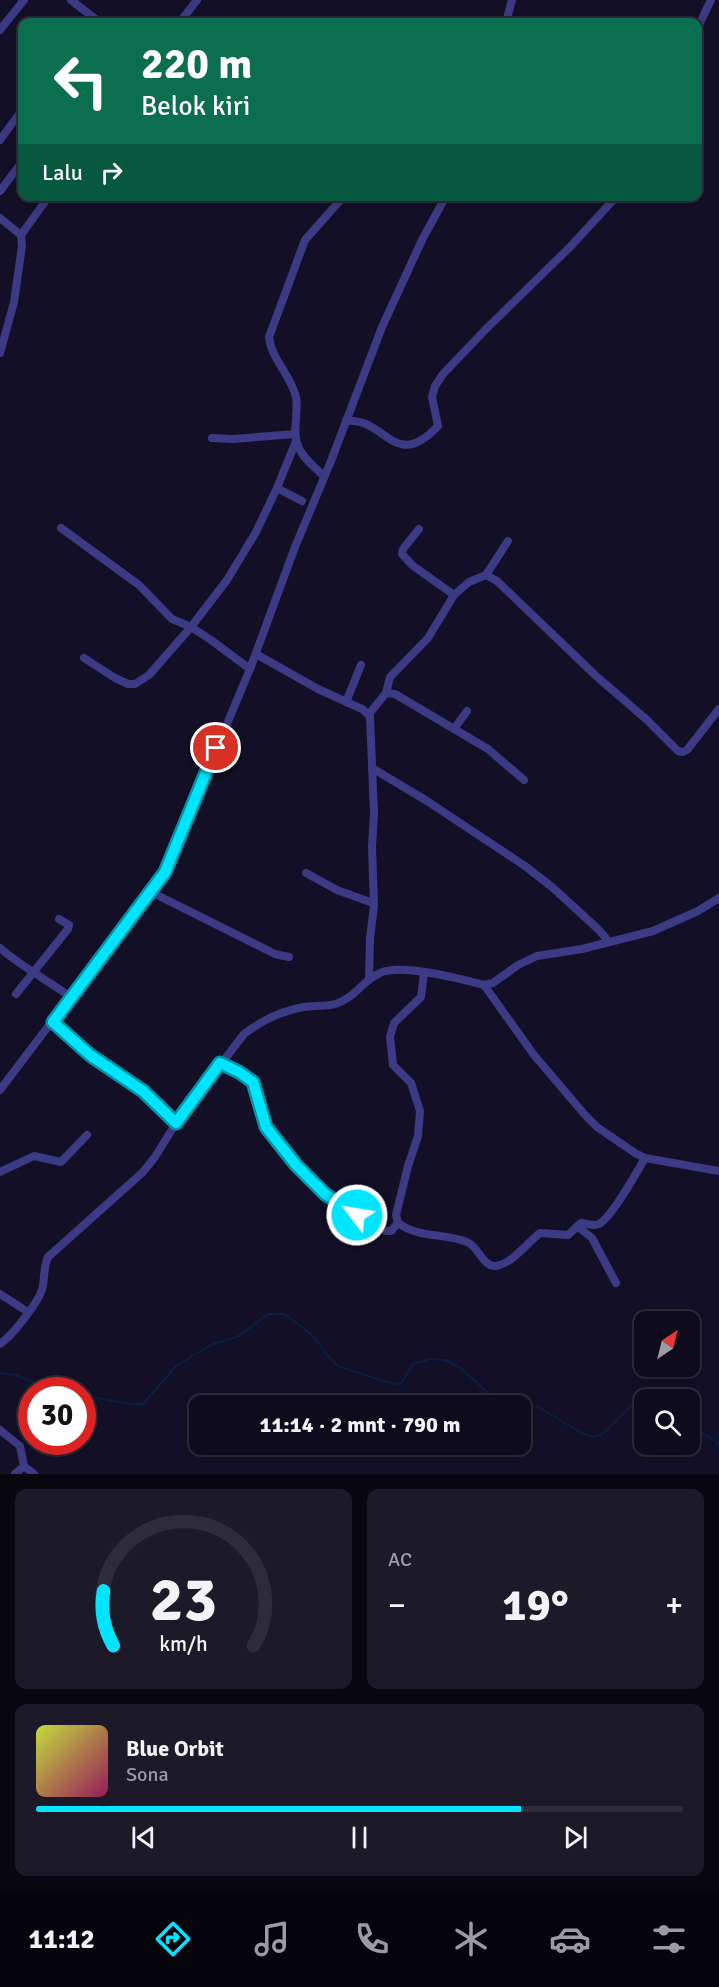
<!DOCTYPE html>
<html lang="id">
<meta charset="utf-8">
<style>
:root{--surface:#0e0b1c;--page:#1c1929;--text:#f1f3f6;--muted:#9b9ba3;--line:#2e2b3b;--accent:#00e5ff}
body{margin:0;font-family:Signika,sans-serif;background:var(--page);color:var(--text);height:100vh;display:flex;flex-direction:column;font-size:22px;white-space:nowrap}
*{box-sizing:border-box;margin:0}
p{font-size:20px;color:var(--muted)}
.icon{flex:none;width:33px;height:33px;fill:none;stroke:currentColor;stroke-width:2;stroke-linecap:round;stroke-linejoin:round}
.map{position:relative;height:1474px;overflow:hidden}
.side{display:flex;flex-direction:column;gap:15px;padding:15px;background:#08060f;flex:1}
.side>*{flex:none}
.guide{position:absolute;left:18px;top:18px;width:684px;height:183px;border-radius:12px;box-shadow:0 3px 15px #0003,0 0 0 2px var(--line);background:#0b6e4f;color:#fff;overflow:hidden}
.needle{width:39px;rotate:35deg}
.tools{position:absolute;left:634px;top:1311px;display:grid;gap:12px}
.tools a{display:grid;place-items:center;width:66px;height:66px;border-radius:12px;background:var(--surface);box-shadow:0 3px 15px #0003,0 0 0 2px var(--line);font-size:30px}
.speed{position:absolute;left:18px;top:1377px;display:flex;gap:12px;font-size:30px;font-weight:700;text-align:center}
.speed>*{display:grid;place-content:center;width:78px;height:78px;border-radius:50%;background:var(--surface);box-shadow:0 3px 15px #0003,0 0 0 2px var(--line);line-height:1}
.speed .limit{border:9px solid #d22;background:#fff;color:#111}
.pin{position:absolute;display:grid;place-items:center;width:51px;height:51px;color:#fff;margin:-26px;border:3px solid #fff;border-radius:50%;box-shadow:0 2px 6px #0007}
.me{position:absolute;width:66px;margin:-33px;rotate:301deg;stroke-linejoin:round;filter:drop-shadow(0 0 4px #0008)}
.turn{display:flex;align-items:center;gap:21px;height:126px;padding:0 24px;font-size:27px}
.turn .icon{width:78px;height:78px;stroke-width:2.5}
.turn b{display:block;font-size:42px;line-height:51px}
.then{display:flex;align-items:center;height:57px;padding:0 24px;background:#0003;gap:12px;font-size:22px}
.big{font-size:45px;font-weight:700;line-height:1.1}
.side .card{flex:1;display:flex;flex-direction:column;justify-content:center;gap:9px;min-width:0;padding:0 21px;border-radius:12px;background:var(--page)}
.side .dial{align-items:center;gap:0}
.dial svg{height:156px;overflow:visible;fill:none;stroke:var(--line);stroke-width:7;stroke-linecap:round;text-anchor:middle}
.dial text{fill:var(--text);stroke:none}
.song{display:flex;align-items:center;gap:18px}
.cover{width:72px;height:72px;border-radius:9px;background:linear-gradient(135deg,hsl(70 70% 55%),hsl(330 70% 35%))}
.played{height:6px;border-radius:3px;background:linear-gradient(90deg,var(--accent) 75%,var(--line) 75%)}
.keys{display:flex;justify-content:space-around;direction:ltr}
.heat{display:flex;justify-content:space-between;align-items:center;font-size:33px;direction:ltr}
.side .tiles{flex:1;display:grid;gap:15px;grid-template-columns:1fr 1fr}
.card:last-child{grid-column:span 2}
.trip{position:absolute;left:189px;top:1395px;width:342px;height:60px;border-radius:12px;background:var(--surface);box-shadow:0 3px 15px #0003,0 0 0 2px var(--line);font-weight:700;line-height:60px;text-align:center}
.menu{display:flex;height:96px;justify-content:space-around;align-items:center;background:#06040b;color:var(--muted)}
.menu .icon{width:42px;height:42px}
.menu .on{color:var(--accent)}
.menu b{font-size:27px;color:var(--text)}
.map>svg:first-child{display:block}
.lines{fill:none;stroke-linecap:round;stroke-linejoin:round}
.stream{stroke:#0a1f44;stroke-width:2}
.minor{stroke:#3d3a85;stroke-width:8}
.route-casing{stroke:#0095a6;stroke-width:15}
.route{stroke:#00e5ff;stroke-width:10}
</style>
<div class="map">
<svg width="719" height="1474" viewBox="0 0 719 1474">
<rect width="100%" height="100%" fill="#130f26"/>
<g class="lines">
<g class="stream">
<polyline points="0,1373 16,1375 52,1390"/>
<polyline points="82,1399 91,1397 131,1404 143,1404 176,1366 211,1345 239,1336 268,1314 284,1314 307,1331 316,1339 326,1354 338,1366 390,1383 401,1384 413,1364 429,1359 445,1360 461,1368 487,1392 512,1406"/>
<path d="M520 1408 537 1406 583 1434 595 1437C620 1428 629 1389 663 1400"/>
<polyline points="690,1418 697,1429 719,1444"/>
</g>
<g class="minor">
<polyline points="71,0 94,18"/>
<polyline points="90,22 94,18 100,22"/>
<polyline points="180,22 197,0"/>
<polyline points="506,22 512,0"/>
<polyline points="698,27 711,0"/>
<polyline points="0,30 24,0"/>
<polyline points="0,140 22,110"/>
<polyline points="0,191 22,162"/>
<polyline points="0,218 21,235"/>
<polyline points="0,353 14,302 22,246 21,235 49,196"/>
<path d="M346 421C385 416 394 473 438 426L432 397 435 386 443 374 487 328 570 247 617 196"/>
<polyline points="212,438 233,439 295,434"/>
<path d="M324 476C315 468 304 459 299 448 291 432 299 414 296 397 291 375 271 359 269 337L305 240 344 196"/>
<polyline points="277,488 302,501"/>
<polyline points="61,528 139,585 172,619 191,627 211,640 250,669"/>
<polyline points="419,529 403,549 402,554 412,565 454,595"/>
<polyline points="486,575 508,541"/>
<polyline points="256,654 318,689 362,709 370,716 374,814 372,846 374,906 370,938 369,980"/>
<polyline points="84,658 115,678 128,684 135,684 149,675 191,627 227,580 256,532 277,488 296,441"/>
<polyline points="386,693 390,677 428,638 454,595 469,582 486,575 497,581 595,675 647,720 678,751 683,752 687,750 719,709"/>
<polyline points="346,702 361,665"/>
<polyline points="369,714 386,693 395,694 488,749 524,780"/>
<polyline points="454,729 467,711"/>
<polyline points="372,768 427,801 525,866 552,887 599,930 609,942"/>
<polyline points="306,873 337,890 373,903"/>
<polyline points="151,892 275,954 289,957"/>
<path d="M0 948C22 967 47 980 71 997"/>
<path d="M424 973 421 997 394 1023 390 1037 393 1065 411 1083 420 1111 418 1136 408 1166 396 1215 398 1223C422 1240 446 1232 469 1243 479 1248 483 1267 496 1266 513 1263 527 1243 540 1233L568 1235 581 1223C587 1223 593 1227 599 1224 613 1216 636 1173 645 1158"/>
<polyline points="484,985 534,1055 585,1115 597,1127 635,1153 645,1158 719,1171"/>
<polyline points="16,994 68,929 69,925 59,919"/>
<path d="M53 1022 90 1055 143 1091 176 1123 244 1034C261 1021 282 1011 303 1007 313 1005 324 1007 335 1004 354 999 363 980 380 973 401 963 461 979 484 985L493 983 518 965 537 956 582 949 653 931 698 911 719 898"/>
<polyline points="220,1063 239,1072 253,1082 266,1127 305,1175 337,1203 386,1231 391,1231 398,1223"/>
<polyline points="0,1090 165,872 250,669 295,547 331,461 382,327 422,240 446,196"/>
<polyline points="0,1172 34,1156 61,1162 87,1135"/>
<polyline points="577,1226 592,1238 616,1283"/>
<polyline points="0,1294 28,1312"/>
<path d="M0 1344C12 1336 37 1304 42 1290 45 1279 43 1268 48 1257L143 1172 155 1157 176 1123"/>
<polyline points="0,1430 20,1446 24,1466 34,1474"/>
<polyline points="15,1474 24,1466"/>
</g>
</g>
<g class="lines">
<defs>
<polyline id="route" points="216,748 165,872 53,1022 90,1055 143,1091 176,1123 220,1063 239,1072 253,1082 266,1127 296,1165 325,1194 357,1215"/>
</defs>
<use href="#route" class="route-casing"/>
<use href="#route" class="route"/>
</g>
</svg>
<div class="tools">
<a><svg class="needle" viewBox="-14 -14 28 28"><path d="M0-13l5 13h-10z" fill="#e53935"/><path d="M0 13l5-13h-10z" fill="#9b9ba3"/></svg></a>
<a><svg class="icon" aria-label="search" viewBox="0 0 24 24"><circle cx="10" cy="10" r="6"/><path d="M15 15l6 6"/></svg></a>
</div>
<div class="speed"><div class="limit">30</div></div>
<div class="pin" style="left:216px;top:748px;background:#d93025"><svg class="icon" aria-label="arrive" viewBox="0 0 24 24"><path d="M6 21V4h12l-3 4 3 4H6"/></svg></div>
<svg class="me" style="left:357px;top:1215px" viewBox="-20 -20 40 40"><circle r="17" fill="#00e5ff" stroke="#fff" stroke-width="3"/><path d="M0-11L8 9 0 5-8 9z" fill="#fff"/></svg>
<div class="trip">11:14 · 2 mnt · 790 m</div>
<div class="guide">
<div class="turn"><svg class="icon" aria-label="left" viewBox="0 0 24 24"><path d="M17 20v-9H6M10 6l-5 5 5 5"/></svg><div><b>220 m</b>Belok kiri</div></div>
<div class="then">Lalu<svg class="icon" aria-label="right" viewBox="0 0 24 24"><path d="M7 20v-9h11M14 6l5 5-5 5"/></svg></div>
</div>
</div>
<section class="side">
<div class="tiles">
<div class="card dial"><svg viewBox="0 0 100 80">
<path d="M14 69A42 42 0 1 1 86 69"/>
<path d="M14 69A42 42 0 0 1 9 41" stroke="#00e5ff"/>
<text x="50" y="56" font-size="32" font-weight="700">23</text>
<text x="50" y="72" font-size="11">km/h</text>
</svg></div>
<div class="card"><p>AC</p>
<div class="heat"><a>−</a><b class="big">19°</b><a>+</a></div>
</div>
<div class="card">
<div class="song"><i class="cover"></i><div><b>Blue Orbit</b><p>Sona</p></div></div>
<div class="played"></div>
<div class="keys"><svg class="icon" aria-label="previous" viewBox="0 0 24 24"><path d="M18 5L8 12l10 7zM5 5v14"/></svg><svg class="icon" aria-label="pause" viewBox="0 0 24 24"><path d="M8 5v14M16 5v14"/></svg><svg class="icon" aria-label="next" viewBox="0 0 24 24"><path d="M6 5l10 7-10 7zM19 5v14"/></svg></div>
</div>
</div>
</section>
<nav class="menu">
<b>11:12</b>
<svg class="icon on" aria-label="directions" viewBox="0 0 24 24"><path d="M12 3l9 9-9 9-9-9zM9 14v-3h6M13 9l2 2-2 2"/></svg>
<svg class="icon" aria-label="music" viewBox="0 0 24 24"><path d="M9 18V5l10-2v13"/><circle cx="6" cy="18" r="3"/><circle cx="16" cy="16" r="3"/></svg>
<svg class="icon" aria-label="phone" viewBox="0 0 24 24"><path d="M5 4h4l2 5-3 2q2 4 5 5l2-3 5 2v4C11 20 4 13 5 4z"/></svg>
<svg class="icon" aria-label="climate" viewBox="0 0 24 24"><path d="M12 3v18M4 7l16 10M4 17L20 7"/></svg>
<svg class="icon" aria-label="car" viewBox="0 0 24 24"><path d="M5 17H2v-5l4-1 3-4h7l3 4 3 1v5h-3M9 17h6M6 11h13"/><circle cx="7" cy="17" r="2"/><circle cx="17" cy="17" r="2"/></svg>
<svg class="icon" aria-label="filters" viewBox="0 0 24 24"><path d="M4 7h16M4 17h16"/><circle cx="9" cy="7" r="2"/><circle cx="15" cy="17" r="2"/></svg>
</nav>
